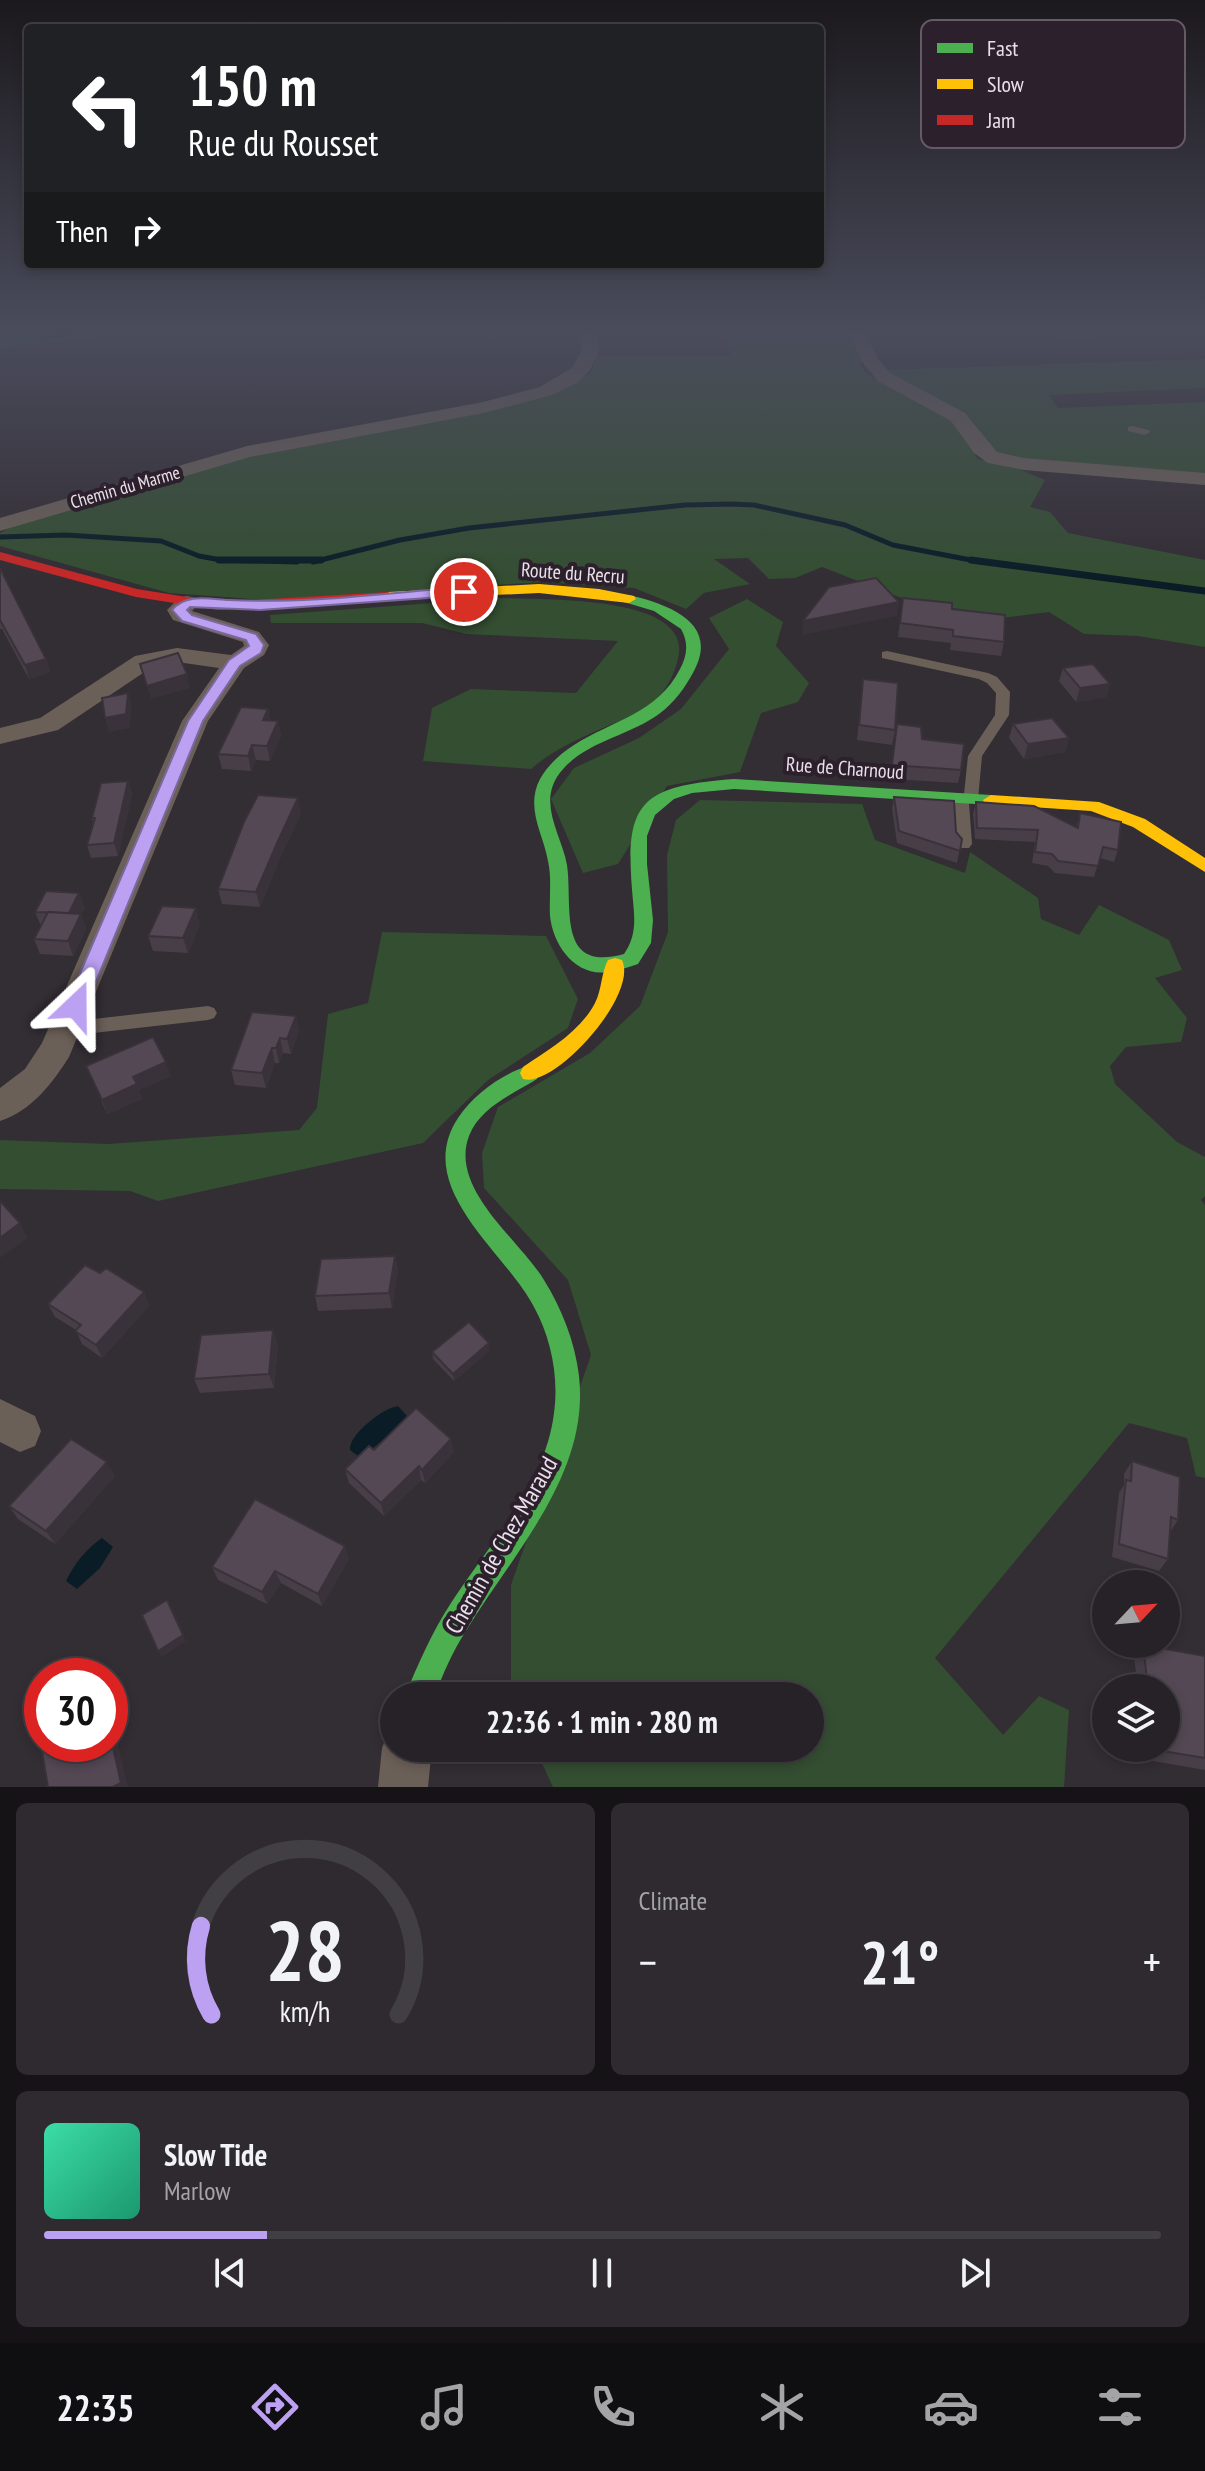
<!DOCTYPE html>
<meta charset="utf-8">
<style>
:root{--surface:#262227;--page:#2e2a2f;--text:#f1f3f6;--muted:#a4a4a7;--line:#423f44;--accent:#bca0f2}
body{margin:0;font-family:"PT Sans Narrow",sans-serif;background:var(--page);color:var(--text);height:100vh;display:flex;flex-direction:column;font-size:30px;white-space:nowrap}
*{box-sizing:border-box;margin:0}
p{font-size:26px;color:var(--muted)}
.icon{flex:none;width:44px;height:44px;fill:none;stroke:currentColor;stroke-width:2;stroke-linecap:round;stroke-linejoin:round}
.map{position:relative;height:1787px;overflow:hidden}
.details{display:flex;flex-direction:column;gap:16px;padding:16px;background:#151315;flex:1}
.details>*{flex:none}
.hud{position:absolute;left:24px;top:24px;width:800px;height:244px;border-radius:8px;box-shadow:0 4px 12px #0003,0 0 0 2px var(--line);background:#202124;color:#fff;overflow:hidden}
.needle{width:52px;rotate:64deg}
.controls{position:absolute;left:1092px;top:1570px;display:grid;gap:16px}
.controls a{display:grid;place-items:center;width:88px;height:88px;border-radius:50%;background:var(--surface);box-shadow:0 4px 12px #0003,0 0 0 2px var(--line);font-size:40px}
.speed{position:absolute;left:24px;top:1658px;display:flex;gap:16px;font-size:40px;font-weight:700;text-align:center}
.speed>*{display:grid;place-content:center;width:104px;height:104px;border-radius:50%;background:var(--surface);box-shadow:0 4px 12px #0003,0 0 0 2px var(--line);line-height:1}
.speed .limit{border:12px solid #d22;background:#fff;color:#111}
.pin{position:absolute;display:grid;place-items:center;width:68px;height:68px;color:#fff;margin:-34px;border:4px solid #fff;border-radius:50%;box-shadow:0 2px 8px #0007}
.me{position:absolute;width:88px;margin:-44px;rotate:23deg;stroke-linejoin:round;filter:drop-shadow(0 0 6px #0008)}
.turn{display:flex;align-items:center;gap:28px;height:168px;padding:0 32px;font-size:36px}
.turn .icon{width:104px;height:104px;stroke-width:2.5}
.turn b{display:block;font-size:56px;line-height:68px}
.then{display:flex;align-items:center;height:76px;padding:0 32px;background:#0003;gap:16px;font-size:30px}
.big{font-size:60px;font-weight:600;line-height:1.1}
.details .widget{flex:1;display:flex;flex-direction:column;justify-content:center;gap:12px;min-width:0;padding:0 28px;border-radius:12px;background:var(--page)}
.details .dial{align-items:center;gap:0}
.dial svg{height:208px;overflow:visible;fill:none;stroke:var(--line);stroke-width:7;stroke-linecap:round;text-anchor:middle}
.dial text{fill:var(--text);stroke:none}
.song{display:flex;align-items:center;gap:24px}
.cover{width:96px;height:96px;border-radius:12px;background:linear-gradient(135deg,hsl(160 70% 55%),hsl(160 70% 35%))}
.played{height:8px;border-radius:4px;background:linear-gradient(90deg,var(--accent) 20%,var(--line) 20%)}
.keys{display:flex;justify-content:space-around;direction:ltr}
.heat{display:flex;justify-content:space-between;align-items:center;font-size:44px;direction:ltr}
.details .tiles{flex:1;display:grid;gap:16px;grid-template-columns:1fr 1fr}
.widget:last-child{grid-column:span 2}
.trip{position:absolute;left:380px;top:1682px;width:444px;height:80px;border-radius:40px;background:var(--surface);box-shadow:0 4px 12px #0003,0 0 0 2px var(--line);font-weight:600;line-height:80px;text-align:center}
.tabs{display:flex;height:128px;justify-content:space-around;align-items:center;background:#0f0e10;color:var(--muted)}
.tabs .icon{width:56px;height:56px}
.tabs .active{color:var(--accent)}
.tabs b{font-size:36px;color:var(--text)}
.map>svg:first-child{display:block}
.green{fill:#344e32}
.water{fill:#0a1d27}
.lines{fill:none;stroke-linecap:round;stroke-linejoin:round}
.stream-far1{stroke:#0a1d27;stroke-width:5}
.stream{stroke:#0a1d27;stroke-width:7}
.lane{fill:#6b6058;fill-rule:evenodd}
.street{fill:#6b6058;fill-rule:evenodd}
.fast{fill:#4caf50;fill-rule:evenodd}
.slow{fill:#ffc107;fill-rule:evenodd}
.jam{fill:#c62828;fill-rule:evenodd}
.wall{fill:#473e48}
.shaded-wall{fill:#3a323b}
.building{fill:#534854;stroke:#3a323b;stroke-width:2}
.route{fill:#bca0f2;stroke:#7a689d;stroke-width:2}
.labels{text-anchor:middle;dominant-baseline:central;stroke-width:8;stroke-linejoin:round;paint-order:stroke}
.far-street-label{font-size:18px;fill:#e9e0e9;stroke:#2c202d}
.street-label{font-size:20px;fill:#e9e0e9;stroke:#2c202d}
.near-street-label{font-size:24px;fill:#e9e0e9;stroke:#2c202d}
.key{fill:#2c202d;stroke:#655a65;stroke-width:2}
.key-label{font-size:22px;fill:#e9e0e9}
</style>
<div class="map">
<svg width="1205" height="1787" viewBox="0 0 1205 1787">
<rect width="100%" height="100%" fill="#332d34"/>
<g class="green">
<polygon points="0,331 137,331 0,349"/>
<polygon points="724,331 849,331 863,370 882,383 961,425 977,459 1009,465 1045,480 1030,507 1050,512 1068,533 1205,560 1205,647 1138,636 1084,634 1049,612 1002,618 899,597 822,567 795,578 769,579 748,558 714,559 750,584 704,593 686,609 634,588 542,582 267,600 169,593 0,546 0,533 18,523 191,472 296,445 557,391 590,374 597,356 731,356"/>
<polygon points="1205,359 1205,388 1049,395 1058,408 1205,402 1205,477 1019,461 985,448 974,423 883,370"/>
<path d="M501 598C539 600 686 594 679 653 676 675 664 695 646 709 637 716 622 720 612 724 583 737 555 748 531 769L423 761 432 708 471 689 576 693 618 641 467 634 422 623H271L270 615Z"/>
<polygon points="747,599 783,622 776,646 809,683 798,702 761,713 740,772 667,786 618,864 583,873 551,799 574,768 639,738 681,709 729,649 709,618"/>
<polygon points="700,800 862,804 875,840 965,873 970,852 1038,898 1041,919 1079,935 1099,905 1169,940 1182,970 1155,978 1187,1018 1181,1042 1126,1047 1110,1066 1115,1084 1177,1142 1205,1157 1205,1196 1201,1200 1205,1205 1205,1478 1196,1476 1187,1438 1129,1423 935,1658 1003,1735 1039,1696 1069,1710 1064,1787 553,1787 535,1748 810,1748 810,1696 511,1696 511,1585 591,1355 568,1280 484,1188 482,1153 498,1107 590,1053 640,1006 668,932 667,855 676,820"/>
<polygon points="382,932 546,936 578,999 568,1028 488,1080 423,1143 158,1201 130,1191 0,1189 0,1140 108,1144 299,1130 317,1108 328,1014 368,1003"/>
</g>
<g class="water">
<path d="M398 1406 407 1416 406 1423 365 1454 358 1456 350 1450C348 1435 383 1408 398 1406Z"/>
<path d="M102 1538 113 1547 100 1568 77 1589 66 1581C74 1564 86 1549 102 1538Z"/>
</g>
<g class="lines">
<g class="stream-far1">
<polyline points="45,337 86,331"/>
<polyline points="0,537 66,535 161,541 199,556 221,560 297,562"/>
<polyline points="313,562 400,540 469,528 685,505 731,504 754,505 845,525 893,545 981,562"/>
</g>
<g class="stream">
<polyline points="219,560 321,560"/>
<polyline points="971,560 1205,591"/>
</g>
<g class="lane">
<polygon points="1132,426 1149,430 1150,432 1145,435 1128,431 1128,427"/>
<polygon points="887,651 988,673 997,677 1010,692 1009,715 982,756 978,799 976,802 969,803 972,844 969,848 959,848 956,844 954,798 956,795 964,794 968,756 995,715 996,693 987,683 979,679 882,658 882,652"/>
<polygon points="208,1006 214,1008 217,1013 214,1018 208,1020 67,1036 61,1034 58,1029 61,1024 67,1022"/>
</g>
<g class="street">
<polygon points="580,331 596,331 599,351 590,370 577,383 552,395 484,413 250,457 0,531 0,518 247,446 483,402 540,387 573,367 581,351"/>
<polygon points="849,331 865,331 878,359 890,373 965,413 997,452 1024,458 1205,473 1205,485 1024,470 988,463 974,453 951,421 878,381 861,361"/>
<path d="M187 596 195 598 199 603 192 611 259 632 269 645 264 655 244 668 208 721 69 1057C52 1084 31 1111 0 1121V1088L25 1069 42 1043 182 721 219 668 177 662 152 667 58 730 0 744V728L40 718 135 656 177 648 231 655 244 646 243 642 173 620 167 610 179 598Z"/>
<polygon points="0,1399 35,1416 41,1431 35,1446 20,1452 0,1442"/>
<polygon points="394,1728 394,1748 432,1748 428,1787 378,1787 382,1748 389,1730"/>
</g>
<g class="fast">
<path d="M629 595C667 604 720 622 694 671 685 688 674 703 659 714 628 737 580 742 557 777 539 806 562 836 567 865 573 906 556 973 624 954 636 937 635 921 633 901 624 805 636 786 734 779L991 795 999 800 991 805 734 789 692 793 674 799 655 815 647 836V864L653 920 651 943 638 964C628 967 618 971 608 972 575 977 553 945 550 916 549 898 552 879 548 861 543 833 525 808 540 779 548 765 560 754 574 745 613 720 657 714 680 669 687 656 689 643 681 629L654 611 624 602V596Z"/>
<path d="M530 1065 537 1067 540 1073 537 1079C513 1094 480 1107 469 1136 449 1189 520 1240 544 1280 562 1309 575 1342 579 1376 590 1474 513 1553 466 1631 453 1651 443 1673 435 1696H405C418 1664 432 1632 451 1603 489 1544 545 1486 554 1413 559 1377 551 1338 534 1307 505 1251 412 1188 458 1118 474 1094 502 1074 530 1065Z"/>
</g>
<g class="slow">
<polygon points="539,584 599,589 634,596 636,599 629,603 539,593 388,600 381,596 388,592"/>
<polygon points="991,795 1099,802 1145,819 1205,858 1205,872 1133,827 1091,811 985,804 983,800"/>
<path d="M615 958 622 960C639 995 554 1089 523 1079L520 1073 523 1067C548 1050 580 1032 595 1003 602 989 601 973 608 960Z"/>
</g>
<polygon class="jam" points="0,552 137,589 218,602 388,592 395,596 388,600 218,610 136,597 0,560"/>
</g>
<g class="wall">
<polygon points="492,331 528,331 528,336 492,337"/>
<polygon points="1058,331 1092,331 1097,336 1095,342 1062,340"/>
<polygon points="0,568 46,659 50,672 29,679 2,629 0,629"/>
<polygon points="903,598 952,609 1004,642 1001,656 950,650 951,643 898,637"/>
<polygon points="1063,668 1110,684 1106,697 1076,702 1059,681"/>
<polygon points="863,679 895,730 892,745 857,740"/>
<polygon points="268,709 270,720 278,721 281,736 270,761 256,760 251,771 222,769 218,754"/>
<polygon points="897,724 922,739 961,770 958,783 890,779"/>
<polygon points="1013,724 1069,738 1065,752 1024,759 1009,738"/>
<polygon points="128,781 132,794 118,856 91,858 87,845 93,822 92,818"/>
<polygon points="894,797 956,832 962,839 957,863 897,843 892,809"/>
<polygon points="976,802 1076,827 1080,813 1118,850 1114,862 1100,858 1094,877 1055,873 1048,866 1032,863 1035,842 975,839 973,814"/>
<polygon points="301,813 281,856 260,907 222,904 218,889"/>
<polygon points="85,908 81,914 86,929 73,956 40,954 34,939 41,926 35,912"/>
<polygon points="200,924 188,953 153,951 148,936"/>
<polygon points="296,1016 299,1031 291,1054 283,1053 279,1063 275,1063 266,1088 235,1085 231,1070"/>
<polygon points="86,1066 171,1076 139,1090 142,1099 107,1114"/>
<polygon points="395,1256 398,1271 392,1308 318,1311 315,1296"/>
<polygon points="100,1273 144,1292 149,1306 102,1358 82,1344 76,1330 55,1317 48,1304"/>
<polygon points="278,1344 274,1388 200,1393 194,1379"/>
<polygon points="490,1350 454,1381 433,1359 432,1352"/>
<polygon points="374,1450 454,1452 425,1483 421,1480 384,1516 349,1483 345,1469"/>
<polygon points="1132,1461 1178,1520 1170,1532 1168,1559 1159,1571 1112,1557 1119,1493 1124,1485 1124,1474"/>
<polygon points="115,1476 55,1544 18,1519 9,1506"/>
<polygon points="349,1559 322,1606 281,1583 267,1604 218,1580 212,1567"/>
<polygon points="1143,1645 1205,1656 1205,1770 1147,1760 1145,1748 1166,1748 1166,1688 1138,1688 1134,1657"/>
</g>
<g class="shaded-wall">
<polygon points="899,602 897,616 802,635 803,621"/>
<polygon points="46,659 50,672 29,679 25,665"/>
<polygon points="187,674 190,688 151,699 147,686"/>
<polygon points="1110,684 1106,697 1076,702 1080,688"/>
<polygon points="128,693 132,707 130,728 109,732 105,718"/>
<polygon points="268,709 271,724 263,720"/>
<polygon points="278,721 281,736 270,761 267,746"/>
<polygon points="1069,738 1065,752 1024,759 1028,744"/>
<polygon points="252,745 256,760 251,771 248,756"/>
<polygon points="128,781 132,794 118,856 114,843"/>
<polygon points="298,798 301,813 281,856 260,907 256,892 278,841"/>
<polygon points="79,893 85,908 81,914 86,929 73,956 68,941 69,913"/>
<polygon points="196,908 200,924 188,953 183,938"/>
<polygon points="296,1016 299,1031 291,1054 287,1039"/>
<polygon points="280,1038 283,1053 279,1063 276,1048"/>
<polygon points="272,1048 275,1063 266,1088 262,1073"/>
<polygon points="166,1062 171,1076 139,1090 142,1099 107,1114 102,1100 133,1077"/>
<polygon points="20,1223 28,1238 0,1258 0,1238"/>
<polygon points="395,1256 398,1271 392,1308 389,1293"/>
<polygon points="144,1292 149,1306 102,1358 96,1345"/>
<polygon points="273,1330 278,1344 274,1388 269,1374"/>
<polygon points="489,1343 490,1350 454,1381 453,1374"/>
<polygon points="451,1439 454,1452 425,1483 422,1470"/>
<polygon points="107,1462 115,1476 55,1544 46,1531"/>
<polygon points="419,1466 421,1480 384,1516 381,1503"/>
<polygon points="345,1546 349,1559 322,1606 318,1594"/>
<polygon points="275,1571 281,1583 267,1604 262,1592"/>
<polygon points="167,1600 186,1641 162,1657 158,1651"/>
<polygon points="110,1711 128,1787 113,1787"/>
</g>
<g class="building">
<polygon points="1062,331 1092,331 1097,336 1063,334"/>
<polygon points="0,568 46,659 25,665 0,620"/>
<polygon points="876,578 899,602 803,621 829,587"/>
<polygon points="903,598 952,603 952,609 1005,615 1004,642 953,636 953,630 900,623"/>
<polygon points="178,653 187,674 147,686 140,664"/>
<polygon points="1093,664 1110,684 1080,688 1063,668"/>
<polygon points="863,679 898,683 895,730 859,725"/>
<polygon points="128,693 126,714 105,718 102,698"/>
<polygon points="241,707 268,709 263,720 278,721 267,746 252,745 248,756 218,754"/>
<polygon points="1052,718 1069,738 1028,744 1013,724"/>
<polygon points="897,724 921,727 922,739 964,744 961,770 892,765"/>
<polygon points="128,781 114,843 87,845 95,818 92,818 101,783"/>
<polygon points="258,795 298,798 278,841 256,892 218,889 244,822"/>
<polygon points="894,797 954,801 956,832 962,839 960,851 899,831"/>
<polygon points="976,802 1034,806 1078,828 1080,813 1121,822 1118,850 1103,847 1098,866 1058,861 1052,854 1035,852 1038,830 977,828"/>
<polygon points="46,891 79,893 69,913 35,912"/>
<polygon points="162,906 196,908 183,938 148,936"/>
<polygon points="48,912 81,914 68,941 34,939"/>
<polygon points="252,1012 296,1016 287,1039 280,1038 276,1048 272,1048 262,1073 231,1070"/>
<polygon points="153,1037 166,1062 133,1077 137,1084 102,1100 86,1066"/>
<polygon points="0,1201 20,1223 0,1238"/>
<polygon points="395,1256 389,1293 315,1296 321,1259"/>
<polygon points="85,1265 100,1273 106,1268 144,1292 96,1345 75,1331 81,1325 48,1304"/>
<polygon points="469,1322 489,1343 453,1374 432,1352"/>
<polygon points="273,1330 269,1374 194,1379 201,1335"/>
<polygon points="416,1408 451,1439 422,1470 419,1466 381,1503 345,1469 369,1446 374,1450"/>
<polygon points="71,1439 107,1462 46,1531 9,1506"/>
<polygon points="1132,1461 1180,1477 1178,1520 1171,1517 1168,1559 1119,1544 1126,1480 1131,1481"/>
<polygon points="255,1499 345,1546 318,1594 275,1571 262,1592 212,1567"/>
<polygon points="167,1600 183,1635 158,1651 142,1615"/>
<polygon points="1143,1645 1205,1656 1205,1758 1156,1750 1156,1748 1166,1748 1166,1688 1148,1688"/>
<polygon points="95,1669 97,1676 79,1676"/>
<polygon points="42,1693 42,1744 110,1744 110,1734 121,1783 113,1787 48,1787 33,1698"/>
</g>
<linearGradient id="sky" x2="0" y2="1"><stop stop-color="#1c191d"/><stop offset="0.57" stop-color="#4a4c5c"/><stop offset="1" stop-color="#4a4c5c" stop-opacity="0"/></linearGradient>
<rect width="1205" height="581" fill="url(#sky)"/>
<path class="route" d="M464 587 469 589V595L260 610 190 607 187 610 192 615 256 634 264 645 261 653 240 666 203 721 86 1006 83 1011H69L66 1006 188 721 229 660 249 646 246 640 182 621 172 610C186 593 209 599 229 600 307 604 387 593 464 587Z"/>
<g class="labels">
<g class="far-street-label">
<text transform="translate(125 487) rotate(-16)">Chemin du Marme</text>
</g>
<g class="street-label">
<text transform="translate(573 573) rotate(4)">Route du Recru</text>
<text transform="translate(845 768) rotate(4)">Rue de Charnoud</text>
</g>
<g class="near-street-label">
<text transform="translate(501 1545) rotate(-60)">Chemin de Chez Maraud</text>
</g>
</g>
<rect x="921" y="20" width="264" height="128" rx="12" class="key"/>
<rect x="937" y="43" width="36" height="10" fill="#4caf50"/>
<rect x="937" y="79" width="36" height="10" fill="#ffc107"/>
<rect x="937" y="115" width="36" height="10" fill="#c62828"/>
<g class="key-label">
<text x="987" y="56">Fast</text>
<text x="987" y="92">Slow</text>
<text x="987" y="128">Jam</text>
</g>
</svg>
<div class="controls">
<a><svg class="needle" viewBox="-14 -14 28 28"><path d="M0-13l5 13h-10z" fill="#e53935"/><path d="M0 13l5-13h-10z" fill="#a4a4a7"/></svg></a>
<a><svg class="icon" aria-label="layers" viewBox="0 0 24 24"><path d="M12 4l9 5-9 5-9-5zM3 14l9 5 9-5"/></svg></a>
</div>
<div class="speed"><div class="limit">30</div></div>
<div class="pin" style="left:464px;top:592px;background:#d93025"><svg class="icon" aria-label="arrive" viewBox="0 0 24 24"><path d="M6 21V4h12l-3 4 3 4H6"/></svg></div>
<svg class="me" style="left:76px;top:1006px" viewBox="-20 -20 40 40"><path d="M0-17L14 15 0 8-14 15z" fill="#bca0f2" stroke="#fff" stroke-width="4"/></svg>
<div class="trip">22:36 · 1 min · 280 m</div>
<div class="hud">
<div class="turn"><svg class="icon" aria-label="left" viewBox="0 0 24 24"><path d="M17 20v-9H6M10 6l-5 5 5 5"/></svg><div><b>150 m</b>Rue du Rousset</div></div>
<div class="then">Then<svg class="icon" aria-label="right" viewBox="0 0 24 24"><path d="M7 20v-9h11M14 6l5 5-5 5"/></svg></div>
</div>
</div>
<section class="details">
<div class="tiles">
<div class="widget dial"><svg viewBox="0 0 100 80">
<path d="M14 69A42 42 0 1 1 86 69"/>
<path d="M14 69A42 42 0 0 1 10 35" stroke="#bca0f2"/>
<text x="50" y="56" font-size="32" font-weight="700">28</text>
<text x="50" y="72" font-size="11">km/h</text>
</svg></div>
<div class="widget"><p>Climate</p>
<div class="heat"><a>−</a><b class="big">21°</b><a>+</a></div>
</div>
<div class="widget">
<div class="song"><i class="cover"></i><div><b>Slow Tide</b><p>Marlow</p></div></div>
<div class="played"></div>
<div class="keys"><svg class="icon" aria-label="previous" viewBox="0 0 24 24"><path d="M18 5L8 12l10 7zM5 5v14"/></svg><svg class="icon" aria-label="pause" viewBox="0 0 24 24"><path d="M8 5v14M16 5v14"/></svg><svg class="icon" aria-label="next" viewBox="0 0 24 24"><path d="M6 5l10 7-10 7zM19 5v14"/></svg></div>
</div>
</div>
</section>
<nav class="tabs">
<b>22:35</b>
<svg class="icon active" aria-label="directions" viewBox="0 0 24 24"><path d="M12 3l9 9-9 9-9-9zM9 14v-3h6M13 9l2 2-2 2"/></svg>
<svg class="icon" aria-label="music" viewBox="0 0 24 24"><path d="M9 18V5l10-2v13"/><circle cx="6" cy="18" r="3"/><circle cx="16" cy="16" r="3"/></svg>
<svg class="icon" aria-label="phone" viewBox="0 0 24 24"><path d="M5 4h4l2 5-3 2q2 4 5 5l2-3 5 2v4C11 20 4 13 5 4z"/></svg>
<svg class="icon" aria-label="climate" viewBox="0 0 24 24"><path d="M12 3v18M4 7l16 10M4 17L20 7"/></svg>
<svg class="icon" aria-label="car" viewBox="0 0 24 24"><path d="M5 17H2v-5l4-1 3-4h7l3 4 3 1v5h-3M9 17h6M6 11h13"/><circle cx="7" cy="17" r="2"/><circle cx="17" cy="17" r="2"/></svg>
<svg class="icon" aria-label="filters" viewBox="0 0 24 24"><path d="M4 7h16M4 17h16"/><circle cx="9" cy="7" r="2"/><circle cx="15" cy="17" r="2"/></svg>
</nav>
